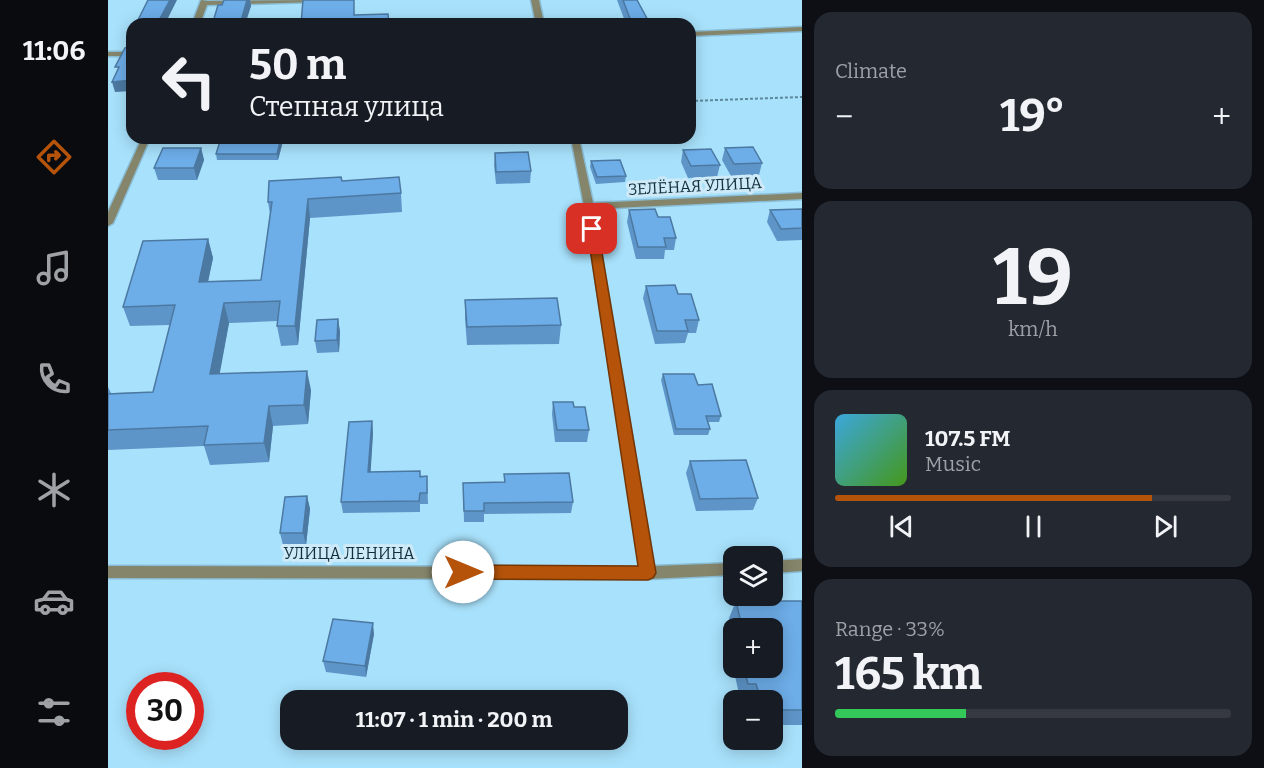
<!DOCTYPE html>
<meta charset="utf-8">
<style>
:root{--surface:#171b24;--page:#242831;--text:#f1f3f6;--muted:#9ea1a6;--line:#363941;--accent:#b45309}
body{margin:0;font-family:Bitter,serif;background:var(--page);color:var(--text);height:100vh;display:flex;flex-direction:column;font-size:22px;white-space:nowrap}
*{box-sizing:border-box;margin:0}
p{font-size:20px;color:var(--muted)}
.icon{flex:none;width:33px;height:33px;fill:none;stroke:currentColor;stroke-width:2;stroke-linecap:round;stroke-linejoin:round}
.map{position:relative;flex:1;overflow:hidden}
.details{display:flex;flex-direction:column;gap:12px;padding:12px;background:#0d0f14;width:462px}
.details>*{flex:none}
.banner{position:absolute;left:18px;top:18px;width:570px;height:126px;border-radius:18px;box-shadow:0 3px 15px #0003;background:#171b24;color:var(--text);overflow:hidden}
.controls{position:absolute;left:615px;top:546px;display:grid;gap:12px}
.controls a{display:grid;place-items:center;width:60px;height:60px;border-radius:12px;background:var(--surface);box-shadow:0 3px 15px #0003;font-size:30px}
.speed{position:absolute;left:18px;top:672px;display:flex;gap:12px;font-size:30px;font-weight:700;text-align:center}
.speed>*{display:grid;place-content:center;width:78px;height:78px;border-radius:50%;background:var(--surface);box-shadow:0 3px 15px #0003;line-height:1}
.speed .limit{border:9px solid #d22;background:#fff;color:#111}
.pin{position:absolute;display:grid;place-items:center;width:51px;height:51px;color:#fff;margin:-26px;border-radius:12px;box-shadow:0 3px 9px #0006}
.me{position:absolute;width:66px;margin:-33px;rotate:90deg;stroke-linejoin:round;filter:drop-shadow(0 0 4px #0008)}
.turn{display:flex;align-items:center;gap:21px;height:126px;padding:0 24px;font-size:27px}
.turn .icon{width:78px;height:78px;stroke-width:2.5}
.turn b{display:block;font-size:42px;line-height:51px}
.big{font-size:45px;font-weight:700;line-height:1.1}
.details .card{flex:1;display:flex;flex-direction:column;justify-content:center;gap:9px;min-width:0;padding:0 21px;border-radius:18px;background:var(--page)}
.details .dial{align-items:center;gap:0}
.dial b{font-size:78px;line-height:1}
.song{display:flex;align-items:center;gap:18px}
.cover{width:72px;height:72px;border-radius:9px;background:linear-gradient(135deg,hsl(200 70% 55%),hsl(100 70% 35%))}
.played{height:6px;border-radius:3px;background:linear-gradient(90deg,var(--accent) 80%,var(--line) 80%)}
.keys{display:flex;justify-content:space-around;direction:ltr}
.heat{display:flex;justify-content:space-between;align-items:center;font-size:33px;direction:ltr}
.charge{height:9px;border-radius:4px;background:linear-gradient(90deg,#34c759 33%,var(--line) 0)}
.trip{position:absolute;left:172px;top:690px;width:348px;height:60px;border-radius:18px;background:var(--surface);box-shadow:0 3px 15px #0003;font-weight:700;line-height:60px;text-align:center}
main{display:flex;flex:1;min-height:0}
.tabs{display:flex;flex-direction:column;width:108px;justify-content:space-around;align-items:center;background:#090b0e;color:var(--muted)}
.tabs .icon{width:42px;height:42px}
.tabs .selected{color:var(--accent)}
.tabs b{font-size:27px;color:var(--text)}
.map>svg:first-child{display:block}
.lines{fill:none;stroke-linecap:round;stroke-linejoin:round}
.street-casing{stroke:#8abdd5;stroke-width:3}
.path{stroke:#5c889b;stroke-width:2;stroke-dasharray:3 2;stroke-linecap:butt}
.street{fill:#84856a;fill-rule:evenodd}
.wall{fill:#5e95c8;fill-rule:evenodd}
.shaded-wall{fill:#4c79a2}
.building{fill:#6dade8;stroke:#4c79a2;stroke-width:1.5}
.route{fill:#b45309;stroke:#753606;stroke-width:1.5}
.labels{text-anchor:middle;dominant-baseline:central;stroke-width:6;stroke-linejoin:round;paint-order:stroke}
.street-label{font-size:16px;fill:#102f3c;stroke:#cee9f7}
</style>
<main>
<nav class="tabs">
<b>11:06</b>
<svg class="icon selected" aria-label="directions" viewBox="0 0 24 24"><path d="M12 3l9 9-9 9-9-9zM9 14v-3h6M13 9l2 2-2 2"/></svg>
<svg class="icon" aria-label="music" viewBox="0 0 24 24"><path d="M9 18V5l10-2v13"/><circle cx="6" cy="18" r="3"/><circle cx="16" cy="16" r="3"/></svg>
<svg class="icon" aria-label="phone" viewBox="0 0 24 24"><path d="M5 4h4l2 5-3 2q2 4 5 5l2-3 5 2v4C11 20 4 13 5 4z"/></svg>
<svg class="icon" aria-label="climate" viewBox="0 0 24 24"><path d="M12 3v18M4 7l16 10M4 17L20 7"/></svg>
<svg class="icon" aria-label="car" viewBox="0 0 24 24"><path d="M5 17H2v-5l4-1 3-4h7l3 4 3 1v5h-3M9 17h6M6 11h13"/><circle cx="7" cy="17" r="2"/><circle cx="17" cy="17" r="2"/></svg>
<svg class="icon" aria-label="filters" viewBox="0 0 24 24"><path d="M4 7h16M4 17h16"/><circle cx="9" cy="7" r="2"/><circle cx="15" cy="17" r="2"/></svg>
</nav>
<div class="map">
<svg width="694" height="768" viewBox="0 0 694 768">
<rect width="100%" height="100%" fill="#a8e1fb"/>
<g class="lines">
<defs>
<g id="street">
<polygon points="93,0 100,1 212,0 208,2 99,5 92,24 84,24"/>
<polygon points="423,0 431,0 436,24 428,24"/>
<polygon points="694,27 694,31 582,36 582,32"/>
<rect x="0" y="52" width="24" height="4"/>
<polygon points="34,138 42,138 5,223 0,226 0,212"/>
<polygon points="463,138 471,138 485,203 694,193 694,199 486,209 546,566 626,563 626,575 540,579 0,578 0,566 532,567 476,206"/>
<polygon points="694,559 694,571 664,573 664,561"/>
</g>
</defs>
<use href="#street" class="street-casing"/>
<polyline class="path" points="582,101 694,97"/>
<use href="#street" class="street"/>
</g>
<g class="wall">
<polygon points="116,0 142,0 143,6 137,24 105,24 105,22 114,5"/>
<polygon points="509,0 529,0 542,24 518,24"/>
<polygon points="113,138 174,138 175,141 170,160 109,160 108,154"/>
<polygon points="93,148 96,160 89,180 50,180 46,168"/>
<polygon points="617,148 654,163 651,175 623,176 614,160"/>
<polygon points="575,150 612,165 609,177 580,178 573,162"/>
<polygon points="387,153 423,171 422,183 388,184 386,165"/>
<polygon points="483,161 518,176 517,182 488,184 482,167"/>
<polygon points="234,181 293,193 294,212 202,218 190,345 173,346 169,326 170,321 121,323 111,374 203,390 200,424 165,426 161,462 102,465 96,446 0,450 0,387 3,393 45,392 62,325 22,326 15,307 100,239 105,258 100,281 153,280 162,214 160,202"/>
<polygon points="694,209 694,240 669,241 659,222 662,210"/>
<polygon points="521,210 550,217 568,238 566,250 557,250 556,259 528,259 519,222"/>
<polygon points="538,286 570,294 591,320 588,333 580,333 577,343 547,344 535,298"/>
<polygon points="357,300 453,325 451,344 359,345 357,318"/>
<polygon points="230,319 232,332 231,352 209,353 207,341"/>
<polygon points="555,374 613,416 611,422 600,422 602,429 600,435 566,435 553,380"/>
<polygon points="445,402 481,430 479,442 447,442 444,414"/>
<polygon points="264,421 265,433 262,472 319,476 320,504 312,504 312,512 235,513 233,502"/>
<polygon points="582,461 650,498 645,510 588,511 578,473"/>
<polygon points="396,474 465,502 463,513 376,514 376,522 356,522 355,483 396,482"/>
<polygon points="199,496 202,509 198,545 175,545 172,533"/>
<path d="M628 601H694V725H664V700H640V699H632L620 643 624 633 621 618ZM626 628H664V668H626Z"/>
<polygon points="266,634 258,677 218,672 215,661"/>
</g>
<g class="shaded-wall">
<polygon points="62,0 69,0 57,24 49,24"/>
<polygon points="139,0 142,0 143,6 137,24 133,24 133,21"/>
<polygon points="24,80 24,91 7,92 4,82"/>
<polygon points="173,138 174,138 175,141 170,160 169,154"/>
<polygon points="93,148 96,160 89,180 86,168"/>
<polygon points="200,199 202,218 190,345 187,326"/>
<polygon points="100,239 105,258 96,301 91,282"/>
<polygon points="116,303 121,323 108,394 102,374"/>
<polygon points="230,319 232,332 231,352 229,340"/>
<polygon points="199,371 203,390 200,424 196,405"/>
<polygon points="161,406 165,426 161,462 156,443"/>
<polygon points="264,421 265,433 262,483 260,472"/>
<polygon points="199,496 202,509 198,545 195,533"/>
<polygon points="265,623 266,634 258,677 257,666"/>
</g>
<g class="building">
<polygon points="40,0 62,0 49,24 28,24"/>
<polygon points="116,0 139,0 133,21 105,22 110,5 114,5"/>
<polygon points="195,0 246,0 246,15 280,14 281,24 193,24"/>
<polygon points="515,0 529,0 542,24 524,24"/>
<polygon points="24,33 24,80 4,82 11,67 7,67 17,48 24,46 21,40"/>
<polygon points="113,138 173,138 169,154 108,154"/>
<polygon points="645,147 654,163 626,164 617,148"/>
<polygon points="55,148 93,148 86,168 46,168"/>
<polygon points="603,149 612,165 583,166 575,150"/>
<polygon points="420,152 423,171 388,172 387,153"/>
<polygon points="512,160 518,176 489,177 483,161"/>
<polygon points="233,177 234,181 291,177 293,193 200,199 187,326 169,326 172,301 116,303 102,374 199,371 196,405 161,406 156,443 96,445 100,426 0,430 0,394 45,392 67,305 15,307 35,241 100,239 91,282 153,280 164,202 160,202 161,181"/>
<polygon points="547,209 550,217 562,217 568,238 556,238 558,247 530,247 521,210"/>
<polygon points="694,209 694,228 673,229 662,210"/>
<polygon points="567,285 570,294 583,294 591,320 577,320 580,331 549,331 538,286"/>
<polygon points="449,298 453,325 359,327 357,300"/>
<polygon points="230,319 229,340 207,341 209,320"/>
<polygon points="555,374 586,374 590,385 604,384 613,416 598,416 602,429 568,429"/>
<polygon points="445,402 465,402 466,407 477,407 481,430 449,430"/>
<polygon points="264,421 260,472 312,471 312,477 319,476 319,493 312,493 311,501 233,502 241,422"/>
<polygon points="638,460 650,498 592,499 582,461"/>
<polygon points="461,473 465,502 376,503 376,511 356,511 355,483 397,482 396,474"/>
<polygon points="199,496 195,533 172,533 177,497"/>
<polygon points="628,601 694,601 694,710 664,710 664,700 653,700 648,684 640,684 636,668 664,668 664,628 627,628 627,627 634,627"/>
<polygon points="225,619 265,623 257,666 215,661"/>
</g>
<polygon class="route" points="484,225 490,229 548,573 545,578 540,580 355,579 349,577 346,572 349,567 355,565 530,566 479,229"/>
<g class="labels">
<g class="street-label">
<text transform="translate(587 186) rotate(-3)">ЗЕЛЁНАЯ УЛИЦА</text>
<text x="241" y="553">УЛИЦА ЛЕНИНА</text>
</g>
</g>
</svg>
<div class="controls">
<a><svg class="icon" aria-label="layers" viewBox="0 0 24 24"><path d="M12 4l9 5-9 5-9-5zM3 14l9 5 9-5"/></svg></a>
<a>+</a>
<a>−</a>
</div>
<div class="speed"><div class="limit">30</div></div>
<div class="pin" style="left:484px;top:229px;background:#d93025"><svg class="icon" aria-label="arrive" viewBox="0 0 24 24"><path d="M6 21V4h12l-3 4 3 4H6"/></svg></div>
<svg class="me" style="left:355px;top:572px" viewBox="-20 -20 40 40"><circle r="19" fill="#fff"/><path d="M0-13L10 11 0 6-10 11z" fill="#b45309"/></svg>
<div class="trip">11:07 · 1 min · 200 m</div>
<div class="banner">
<div class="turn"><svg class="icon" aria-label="left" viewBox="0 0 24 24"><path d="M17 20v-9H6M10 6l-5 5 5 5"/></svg><div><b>50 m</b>Степная улица</div></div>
</div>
</div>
<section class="details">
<div class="card"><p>Climate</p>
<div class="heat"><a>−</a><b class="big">19°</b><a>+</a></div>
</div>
<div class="card dial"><b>19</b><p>km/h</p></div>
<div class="card">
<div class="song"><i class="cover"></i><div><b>107.5 FM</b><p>Music</p></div></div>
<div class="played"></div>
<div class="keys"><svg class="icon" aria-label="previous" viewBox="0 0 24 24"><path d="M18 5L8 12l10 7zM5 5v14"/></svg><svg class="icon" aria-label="pause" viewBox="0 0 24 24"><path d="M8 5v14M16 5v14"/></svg><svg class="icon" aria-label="next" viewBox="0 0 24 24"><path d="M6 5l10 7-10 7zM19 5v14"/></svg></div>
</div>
<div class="card"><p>Range · 33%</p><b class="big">165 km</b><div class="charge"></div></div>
</section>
</main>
